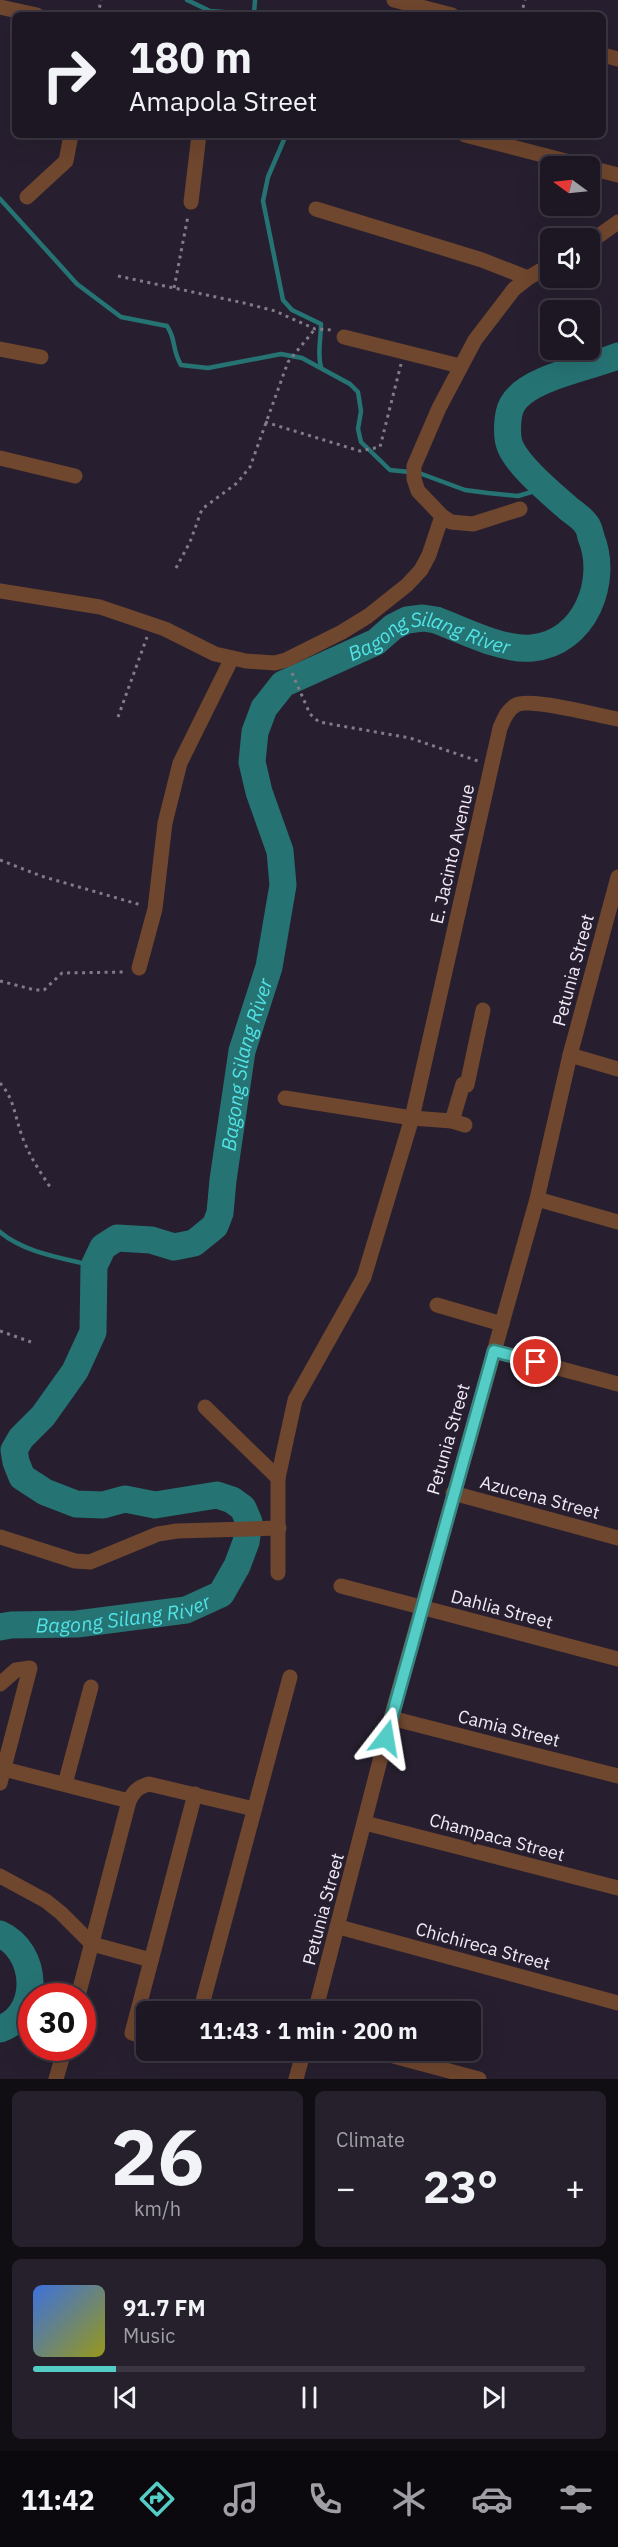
<!DOCTYPE html>
<meta charset="utf-8">
<style>
:root{--surface:#1d1723;--page:#25202b;--text:#f1f3f6;--muted:#a09fa6;--line:#3b3641;--accent:#54cdc7}
body{margin:0;font-family:"IBM Plex Sans",sans-serif;background:var(--page);color:var(--text);height:100vh;display:flex;flex-direction:column;font-size:22px;white-space:nowrap}
*{box-sizing:border-box;margin:0}
p{font-size:20px;color:var(--muted)}
.icon{flex:none;width:33px;height:33px;fill:none;stroke:currentColor;stroke-width:2;stroke-linecap:round;stroke-linejoin:round}
.map{position:relative;height:2079px;overflow:hidden}
.side{display:flex;flex-direction:column;gap:12px;padding:12px;background:#100d13;flex:1}
.side>*{flex:none}
.hud{position:absolute;left:12px;top:12px;width:594px;height:126px;border-radius:9px;box-shadow:0 6px 24px #0002,0 0 0 2px var(--line);background:#1d1723;color:var(--text);overflow:hidden}
.needle{width:39px;rotate:285deg}
.tools{position:absolute;left:540px;top:156px;display:grid;gap:12px}
.tools a{display:grid;place-items:center;width:60px;height:60px;border-radius:9px;background:var(--surface);box-shadow:0 6px 24px #0002,0 0 0 2px var(--line);font-size:30px}
.speed{position:absolute;left:18px;top:1983px;display:flex;gap:12px;font-size:30px;font-weight:700;text-align:center}
.speed>*{display:grid;place-content:center;width:78px;height:78px;border-radius:50%;background:var(--surface);box-shadow:0 6px 24px #0002,0 0 0 2px var(--line);line-height:1}
.speed .limit{border:9px solid #d22;background:#fff;color:#111}
.pin{position:absolute;display:grid;place-items:center;width:51px;height:51px;color:#fff;margin:-26px;border:3px solid #fff;border-radius:50%;box-shadow:0 2px 6px #0007}
.me{position:absolute;width:66px;margin:-33px;rotate:14deg;stroke-linejoin:round;filter:drop-shadow(0 0 4px #0008)}
.turn{display:flex;align-items:center;gap:21px;height:126px;padding:0 18px;font-size:27px}
.turn .icon{width:78px;height:78px;stroke-width:2.5}
.turn b{display:block;font-size:42px;line-height:51px}
.big{font-size:45px;font-weight:700;line-height:1.1}
.side .widget{flex:1;display:flex;flex-direction:column;justify-content:center;gap:9px;min-width:0;padding:0 21px;border-radius:9px;background:var(--page)}
.side .dial{align-items:center;gap:0}
.dial b{font-size:78px;line-height:1}
.song{display:flex;align-items:center;gap:18px}
.cover{width:72px;height:72px;border-radius:9px;background:linear-gradient(135deg,hsl(220 70% 55%),hsl(60 70% 35%))}
.played{height:6px;border-radius:3px;background:linear-gradient(90deg,var(--accent) 15%,var(--line) 15%)}
.keys{display:flex;justify-content:space-around;direction:ltr}
.heat{display:flex;justify-content:space-between;align-items:center;font-size:33px;direction:ltr}
.side .tiles{flex:1;display:grid;gap:12px;grid-template-columns:1fr 1fr}
.widget:last-child{grid-column:span 2}
.trip{position:absolute;left:136px;top:2001px;width:345px;height:60px;border-radius:9px;background:var(--surface);box-shadow:0 6px 24px #0002,0 0 0 2px var(--line);font-weight:700;line-height:60px;text-align:center}
.tabs{display:flex;height:96px;justify-content:space-around;align-items:center;background:#0c090e;color:var(--muted)}
.tabs .icon{width:42px;height:42px}
.tabs .selected{color:var(--accent)}
.tabs b{font-size:27px;color:var(--text)}
.map>svg:first-child{display:block}
.lines{fill:none;stroke-linecap:round;stroke-linejoin:round}
.stream{stroke:#267374;stroke-width:4.5}
.river{stroke:#267374;stroke-width:27}
.path{stroke:#827c89;stroke-width:3;stroke-dasharray:3 4.5;stroke-linecap:butt}
.street{stroke:#6f462e;stroke-width:15}
.route-casing{stroke:#378581;stroke-width:15}
.route{stroke:#54cdc7;stroke-width:10}
.labels{text-anchor:middle;dominant-baseline:central;stroke-width:6;stroke-linejoin:round;paint-order:stroke}
.street-label{font-size:18px;fill:#efeaf5;stroke:#271f2f}
.water-label{font-size:20px;font-style:italic;fill:#52e3e6;stroke:#271f2f}
</style>
<div class="map">
<svg width="618" height="2079" viewBox="0 0 618 2079">
<rect width="100%" height="100%" fill="#271f2f"/>
<g class="lines">
<g class="stream">
<polyline points="187,0 210,11 262,15"/>
<polyline points="254,14 255,0"/>
<path d="M286 135 268 177 263 201 283 300 292 310 321 324C321 339 317 353 321 367"/>
<path d="M0 199 77 284 121 317 167 326C177 341 171 348 181 365L208 368 281 354 302 358 350 384 358 392 361 411 358 429 361 442 390 470 419 473 465 490 488 493 518 496 545 488"/>
<path d="M0 1232C25 1253 63 1258 94 1266"/>
</g>
<g class="river">
<path id="s1" d="M0 1627 11 1625 77 1624 186 1610 221 1594 237 1566 246 1542 249 1522 243 1508 232 1500 217 1495 155 1505 125 1499 103 1505 76 1504 45 1492 22 1477 16 1462 14 1450 21 1438 43 1416 75 1371 93 1332 94 1266 103 1247 117 1238 151 1240 174 1247 194 1243 215 1226 220 1213 223 1180 242 1051 269 967 283 885 280 851 259 792 252 762 255 732 264 708 283 684 376 642 393 627 407 620 423 618 436 620C463 630 503 651 532 648 585 643 609 581 591 537 590 533 589 527 586 524 582 518 574 513 569 509 552 494 518 466 510 446 506 436 507 414 512 405 526 378 590 367 618 356"/>
<path d="M0 1934C38 1951 42 2014 0 2029"/>
</g>
<g class="path">
<polyline points="98,15 101,0"/>
<polyline points="521,15 525,0"/>
<polyline points="118,276 244,303 275,311 315,329 333,330"/>
<polyline points="174,288 188,216"/>
<polyline points="265,422 360,451 380,447 401,364"/>
<polyline points="176,568 190,542 202,509 237,483 250,467 288,362 315,329"/>
<polyline points="292,673 310,714 319,722 410,738 478,761"/>
<polyline points="118,717 147,637"/>
<polyline points="0,860 41,876 141,905"/>
<polyline points="0,981 35,990 44,990 62,973 126,972"/>
<path d="M0 1083C14 1098 15 1117 22 1136 29 1156 41 1173 52 1190"/>
<polyline points="0,1331 31,1342"/>
</g>
<g class="street">
<polyline points="394,0 452,15"/>
<polyline points="0,7 37,15"/>
<polyline points="603,55 618,59"/>
<polyline points="465,135 585,166"/>
<polyline points="590,168 618,175"/>
<polyline points="27,197 66,161 71,135"/>
<polyline points="191,202 199,135"/>
<polyline points="316,209 482,260 528,278"/>
<polyline points="590,242 618,222"/>
<polyline points="344,337 460,366"/>
<polyline points="0,349 41,357"/>
<polyline points="0,458 75,476"/>
<polyline points="520,509 473,524 451,522 442,516 418,491 414,479 414,466 439,408 475,340 514,289 528,278 550,265"/>
<polyline points="0,591 100,607 165,629 215,654 246,661 275,663 286,660 342,632 368,616 407,585 421,570 429,555 442,516"/>
<polyline points="139,968 155,909 165,823 180,763 232,658"/>
<polyline points="570,1055 618,1069"/>
<polyline points="285,1098 412,1118 452,1121 465,1125"/>
<polyline points="452,1121 463,1084 467,1085 483,1010"/>
<polyline points="537,1199 618,1222"/>
<polyline points="437,1305 502,1324"/>
<polyline points="494,1351 618,1384"/>
<polyline points="205,1407 278,1478 278,1573"/>
<path d="M278 1478 295 1400 364 1277 412 1118 500 728C504 719 507 710 516 705 530 697 599 716 618 719"/>
<polyline points="453,1493 618,1538"/>
<polyline points="0,1537 75,1561 90,1562 158,1534 177,1531 279,1528"/>
<polyline points="341,1586 618,1659"/>
<polyline points="0,1684 16,1670 30,1668 0,1783"/>
<polyline points="391,1718 618,1776"/>
<polyline points="4,1769 129,1801"/>
<polyline points="65,1784 91,1687"/>
<polyline points="365,1823 618,1888"/>
<polyline points="0,1876 46,1901 61,1913 92,1944 151,1960"/>
<polyline points="339,1927 618,2003"/>
<path d="M78 1996 129 1801C134 1791 138 1787 149 1784L254 1809"/>
<polyline points="200,2012 290,1677"/>
<polyline points="315,2012 391,1718 537,1199 570,1055 618,877"/>
<polyline points="147,2037 132,2033 195,1794"/>
<polyline points="371,2050 479,2079"/>
<polyline points="56,2079 65,2048"/>
<polyline points="296,2079 304,2050"/>
</g>
</g>
<g class="lines">
<defs>
<polyline id="route" points="386,1738 494,1351 536,1362"/>
</defs>
<use href="#route" class="route-casing"/>
<use href="#route" class="route"/>
</g>
<g class="labels">
<g class="street-label">
<text transform="translate(452 854) rotate(-77)">E. Jacinto Avenue</text>
<text transform="translate(573 970) rotate(-75)">Petunia Street</text>
<text transform="translate(448 1439) rotate(-74)">Petunia Street</text>
<text transform="translate(540 1497) rotate(15)">Azucena Street</text>
<text transform="translate(502 1609) rotate(15)">Dahlia Street</text>
<text transform="translate(509 1728) rotate(14)">Camia Street</text>
<text transform="translate(497 1837) rotate(15)">Champaca Street</text>
<text transform="translate(323 1909) rotate(-75)">Petunia Street</text>
<text transform="translate(483 1946) rotate(15)">Chichireca Street</text>
</g>
<g class="water-label">
<text stroke="none"><textPath href="#s1" startOffset="1656">Bagong Silang River</textPath></text>
<text stroke="none"><textPath href="#s1" startOffset="1098">Bagong Silang River</textPath></text>
<text stroke="none"><textPath href="#s1" startOffset="124">Bagong Silang River</textPath></text>
</g>
</g>
</svg>
<div class="tools">
<a><svg class="needle" viewBox="-14 -14 28 28"><path d="M0-13l5 13h-10z" fill="#e53935"/><path d="M0 13l5-13h-10z" fill="#a09fa6"/></svg></a>
<a><svg class="icon" aria-label="sound" viewBox="0 0 24 24"><path d="M4 9h4l5-4v14l-5-4H4zM17 9q2 3 0 6"/></svg></a>
<a><svg class="icon" aria-label="search" viewBox="0 0 24 24"><circle cx="10" cy="10" r="6"/><path d="M15 15l6 6"/></svg></a>
</div>
<div class="speed"><div class="limit">30</div></div>
<div class="pin" style="left:536px;top:1362px;background:#d93025"><svg class="icon" aria-label="arrive" viewBox="0 0 24 24"><path d="M6 21V4h12l-3 4 3 4H6"/></svg></div>
<svg class="me" style="left:386px;top:1738px" viewBox="-20 -20 40 40"><path d="M0-17L14 15 0 8-14 15z" fill="#54cdc7" stroke="#fff" stroke-width="4"/></svg>
<div class="trip">11:43 · 1 min · 200 m</div>
<div class="hud">
<div class="turn"><svg class="icon" aria-label="right" viewBox="0 0 24 24"><path d="M7 20v-9h11M14 6l5 5-5 5"/></svg><div><b>180 m</b>Amapola Street</div></div>
</div>
</div>
<section class="side">
<div class="tiles">
<div class="widget dial"><b>26</b><p>km/h</p></div>
<div class="widget"><p>Climate</p>
<div class="heat"><a>−</a><b class="big">23°</b><a>+</a></div>
</div>
<div class="widget">
<div class="song"><i class="cover"></i><div><b>91.7 FM</b><p>Music</p></div></div>
<div class="played"></div>
<div class="keys"><svg class="icon" aria-label="previous" viewBox="0 0 24 24"><path d="M18 5L8 12l10 7zM5 5v14"/></svg><svg class="icon" aria-label="pause" viewBox="0 0 24 24"><path d="M8 5v14M16 5v14"/></svg><svg class="icon" aria-label="next" viewBox="0 0 24 24"><path d="M6 5l10 7-10 7zM19 5v14"/></svg></div>
</div>
</div>
</section>
<nav class="tabs">
<b>11:42</b>
<svg class="icon selected" aria-label="directions" viewBox="0 0 24 24"><path d="M12 3l9 9-9 9-9-9zM9 14v-3h6M13 9l2 2-2 2"/></svg>
<svg class="icon" aria-label="music" viewBox="0 0 24 24"><path d="M9 18V5l10-2v13"/><circle cx="6" cy="18" r="3"/><circle cx="16" cy="16" r="3"/></svg>
<svg class="icon" aria-label="phone" viewBox="0 0 24 24"><path d="M5 4h4l2 5-3 2q2 4 5 5l2-3 5 2v4C11 20 4 13 5 4z"/></svg>
<svg class="icon" aria-label="climate" viewBox="0 0 24 24"><path d="M12 3v18M4 7l16 10M4 17L20 7"/></svg>
<svg class="icon" aria-label="car" viewBox="0 0 24 24"><path d="M5 17H2v-5l4-1 3-4h7l3 4 3 1v5h-3M9 17h6M6 11h13"/><circle cx="7" cy="17" r="2"/><circle cx="17" cy="17" r="2"/></svg>
<svg class="icon" aria-label="filters" viewBox="0 0 24 24"><path d="M4 7h16M4 17h16"/><circle cx="9" cy="7" r="2"/><circle cx="15" cy="17" r="2"/></svg>
</nav>
